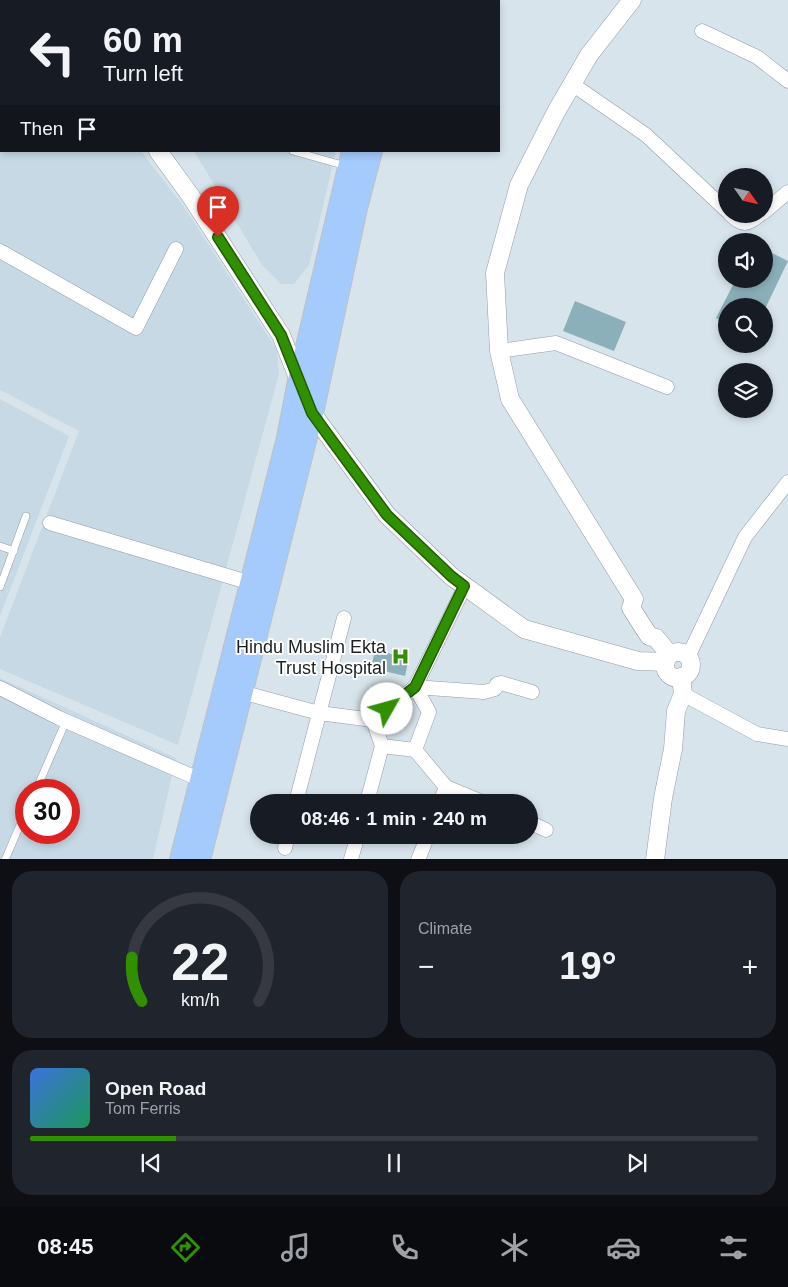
<!DOCTYPE html>
<meta charset="utf-8">
<style>
:root{--surface:#171b24;--page:#20242c;--text:#f1f3f6;--muted:#9ea1a6;--line:#363941;--accent:#318f02}
body{margin:0;font-family:Arial,sans-serif;background:var(--page);color:var(--text);height:100vh;display:flex;flex-direction:column;font-size:19px;white-space:nowrap}
*{box-sizing:border-box;margin:0}
p{font-size:16px;color:var(--muted)}
.icon{flex:none;width:28px;height:28px;fill:none;stroke:currentColor;stroke-width:2;stroke-linecap:round;stroke-linejoin:round}
.map{position:relative;height:859px;overflow:hidden}
.drawer{display:flex;flex-direction:column;gap:12px;padding:12px;background:#0d0f14;flex:1}
.drawer>*{flex:none}
.hud{position:absolute;left:0px;top:0px;width:500px;height:152px;box-shadow:0 2px 8px #0003;background:#171b24;color:var(--text);overflow:hidden}
.needle{width:32px;rotate:124deg}
.buttons{position:absolute;left:718px;top:168px;display:grid;gap:10px}
.buttons a{display:grid;place-items:center;width:55px;height:55px;border-radius:50%;background:var(--surface);box-shadow:0 2px 8px #0003;font-size:25px}
.speed{position:absolute;left:15px;top:779px;display:flex;gap:10px;font-size:25px;font-weight:700;text-align:center}
.speed>*{display:grid;place-content:center;width:65px;height:65px;border-radius:50%;background:var(--surface);box-shadow:0 2px 8px #0003;line-height:1}
.speed .limit{border:8px solid #d22;background:#fff;color:#111}
.pin{position:absolute;display:grid;place-items:center;width:42px;height:42px;color:#fff;margin:-51px -21px;border-radius:50% 50% 50% 0;rotate:-45deg;box-shadow:0 0 5px #0007}
.pin .icon{rotate:45deg}
.me{position:absolute;width:55px;margin:-28px;rotate:52deg;stroke-linejoin:round;filter:drop-shadow(0 0 4px #0008)}
.turn{display:flex;align-items:center;gap:18px;height:105px;padding:0 20px;font-size:22px}
.turn .icon{width:65px;height:65px;stroke-width:2.5}
.turn b{display:block;font-size:35px;line-height:42px}
.then{display:flex;align-items:center;height:48px;padding:0 20px;background:#0003;gap:10px;font-size:19px}
.big{font-size:38px;font-weight:700;line-height:1.1}
.drawer .tile{flex:1;display:flex;flex-direction:column;justify-content:center;gap:8px;min-width:0;padding:0 18px;border-radius:20px;background:var(--page)}
.drawer .dial{align-items:center;gap:0}
.dial svg{height:130px;overflow:visible;fill:none;stroke:var(--line);stroke-width:7;stroke-linecap:round;text-anchor:middle}
.dial text{fill:var(--text);stroke:none}
.song{display:flex;align-items:center;gap:15px}
.cover{width:60px;height:60px;border-radius:8px;background:linear-gradient(135deg,hsl(220 70% 55%),hsl(150 70% 35%))}
.played{height:5px;border-radius:2px;background:linear-gradient(90deg,var(--accent) 20%,var(--line) 20%)}
.keys{display:flex;justify-content:space-around;direction:ltr}
.heat{display:flex;justify-content:space-between;align-items:center;font-size:28px;direction:ltr}
.drawer .tiles{flex:1;display:grid;gap:12px;grid-template-columns:1fr 1fr}
.tile:last-child{grid-column:span 2}
.trip{position:absolute;left:250px;top:794px;width:288px;height:50px;border-radius:25px;background:var(--surface);box-shadow:0 2px 8px #0003;font-weight:700;line-height:50px;text-align:center}
.dock{display:flex;height:80px;justify-content:space-around;align-items:center;background:#090b0e;color:var(--muted)}
.dock .icon{width:35px;height:35px}
.dock .selected{color:var(--accent)}
.dock b{font-size:22px;color:var(--text)}
.map>svg:first-child{display:block}
.built{fill:#c6d9e5;fill-rule:evenodd}
.building{fill:#8cb0ba}
.lines{fill:none;stroke-linecap:round;stroke-linejoin:round}
.service-casing{stroke:#929da5;stroke-width:8}
.minor-casing{stroke:#929da5;stroke-width:15}
.tertiary-casing{stroke:#929da5;stroke-width:19}
.primary-casing{stroke:#bfc1c1;stroke-width:24}
.service{stroke:#fff;stroke-width:7}
.minor{stroke:#fff;stroke-width:14}
.tertiary{stroke:#fff;stroke-width:18}
.primary{stroke:#a4cbfc;stroke-width:22}
.route-casing{stroke:#205d01;stroke-width:12}
.route{stroke:#318f02;stroke-width:9}
.labels{text-anchor:middle;dominant-baseline:central;stroke-width:4;stroke-linejoin:round;paint-order:stroke}
.poi-label{font-size:18px;fill:#1b2022;stroke:#fff;text-anchor:end}
</style>
<div class="map">
<svg width="788" height="860" viewBox="0 0 788 860">
<rect width="100%" height="100%" fill="#d8e4ec"/>
<g class="built">
<polygon points="45,0 272,0 47,1"/>
<polygon points="280,0 370,0 280,1"/>
<polygon points="0,9 1,151 141,151 184,207 277,350 279,374 178,745 0,669 0,637 79,431 0,390"/>
<polygon points="194,151 336,151 309,265 294,284 281,284 262,265"/>
<polygon points="0,399 69,436 0,616"/>
<path d="M0 678 176 758 153 859 0 860ZM26 790H69V832H26Z"/>
</g>
<g class="building">
<polygon points="764,249 788,261 764,311 764,306 726,306 726,323 716,318 736,279 764,279"/>
<polygon points="575,301 626,322 614,351 563,331"/>
<polygon points="375,650 409,658 405,676 371,668"/>
</g>
<g class="lines">
<defs>
<g id="service">
<polyline points="293,151 346,166"/>
<polyline points="0,546 14,551"/>
<polyline points="0,587 26,516"/>
<polyline points="36,790 66,721"/>
<polyline points="5,860 26,811"/>
</g>
<g id="minor">
<polyline points="702,31 757,57 788,81"/>
<polyline points="572,84 646,135 726,210"/>
<polyline points="764,212 788,192"/>
<path d="M730 214C744 227 746 225 761 214"/>
<polyline points="0,251 136,328 176,249"/>
<polyline points="499,351 556,343 667,387"/>
<polyline points="50,523 251,583"/>
<polyline points="688,657 745,537 788,482"/>
<polyline points="415,687 429,712 415,750 446,787 482,802"/>
<polyline points="415,687 484,692 495,689 497,684 501,683 532,692"/>
<polyline points="0,688 59,718 201,780"/>
<polyline points="241,692 319,713 373,720 415,687 465,586"/>
<polyline points="683,694 757,734 788,739"/>
<polyline points="382,746 415,750"/>
<polyline points="296,802 344,618"/>
<polyline points="367,802 382,746 373,720"/>
<polyline points="440,802 446,787"/>
<polyline points="529,822 546,830"/>
<polyline points="285,848 288,835"/>
<polyline points="351,859 358,835"/>
<polyline points="418,860 428,835"/>
</g>
<g id="tertiary">
<polyline points="14,0 15,1"/>
<polyline points="632,0 589,55 556,112 519,185 495,273 499,351 510,399 634,599 631,608 649,636 656,638 670,655"/>
<polyline points="158,151 190,195 281,335 312,413 387,515 451,576 524,629 638,661 666,662"/>
<circle cx="678" cy="665" r="13"/>
<polyline points="655,860 663,798 673,749 676,711 683,694 681,677"/>
</g>
<g id="primary">
<polyline points="392,1 392,0"/>
<polyline points="410,1 411,0"/>
<polyline points="181,860 288,438 299,381 353,151"/>
<polyline points="199,860 312,413 356,208 371,151"/>
</g>
</defs>
<use href="#service" class="service-casing"/>
<use href="#minor" class="minor-casing"/>
<use href="#tertiary" class="tertiary-casing"/>
<use href="#primary" class="primary-casing"/>
<use href="#service" class="service"/>
<use href="#minor" class="minor"/>
<use href="#tertiary" class="tertiary"/>
<use href="#primary" class="primary"/>
</g>
<g class="lines">
<defs>
<polyline id="route" points="218,237 281,335 312,413 333,442 387,515 451,576 464,586 415,687 387,709"/>
</defs>
<use href="#route" class="route-casing"/>
<use href="#route" class="route"/>
</g>
<defs>
<symbol id="hospital-bare" viewBox="-9 -9 18 18"><path d="M-5-5h3v3.5h4V-5h3V5h-3V1.5h-4V5h-3Z" fill="#318f02" stroke="#fff" stroke-width="2.5" paint-order="stroke"/></symbol>
</defs>
<g fill-rule="evenodd">
<use href="#hospital-bare" x="388" y="644" width="25" height="25"/>
</g>
<g class="labels">
<g class="poi-label">
<text x="386" y="647">Hindu Muslim Ekta<tspan x="386" dy="21">Trust Hospital</tspan></text>
</g>
</g>
</svg>
<div class="buttons">
<a><svg class="needle" viewBox="-14 -14 28 28"><path d="M0-13l5 13h-10z" fill="#e53935"/><path d="M0 13l5-13h-10z" fill="#9ea1a6"/></svg></a>
<a><svg class="icon" aria-label="sound" viewBox="0 0 24 24"><path d="M4 9h4l5-4v14l-5-4H4zM17 9q2 3 0 6"/></svg></a>
<a><svg class="icon" aria-label="search" viewBox="0 0 24 24"><circle cx="10" cy="10" r="6"/><path d="M15 15l6 6"/></svg></a>
<a><svg class="icon" aria-label="layers" viewBox="0 0 24 24"><path d="M12 4l9 5-9 5-9-5zM3 14l9 5 9-5"/></svg></a>
</div>
<div class="speed"><div class="limit">30</div></div>
<div class="pin" style="left:218px;top:237px;background:#d93025"><svg class="icon" aria-label="arrive" viewBox="0 0 24 24"><path d="M6 21V4h12l-3 4 3 4H6"/></svg></div>
<svg class="me" style="left:387px;top:709px" viewBox="-20 -20 40 40"><circle r="19" fill="#fff"/><path d="M0-13L10 11 0 6-10 11z" fill="#318f02"/></svg>
<div class="trip">08:46 · 1 min · 240 m</div>
<div class="hud">
<div class="turn"><svg class="icon" aria-label="left" viewBox="0 0 24 24"><path d="M17 20v-9H6M10 6l-5 5 5 5"/></svg><div><b>60 m</b>Turn left</div></div>
<div class="then">Then<svg class="icon" aria-label="arrive" viewBox="0 0 24 24"><path d="M6 21V4h12l-3 4 3 4H6"/></svg></div>
</div>
</div>
<section class="drawer">
<div class="tiles">
<div class="tile dial"><svg viewBox="0 0 100 80">
<path d="M14 69A42 42 0 1 1 86 69"/>
<path d="M14 69A42 42 0 0 1 8 42" stroke="#318f02"/>
<text x="50" y="56" font-size="32" font-weight="700">22</text>
<text x="50" y="72" font-size="11">km/h</text>
</svg></div>
<div class="tile"><p>Climate</p>
<div class="heat"><a>−</a><b class="big">19°</b><a>+</a></div>
</div>
<div class="tile">
<div class="song"><i class="cover"></i><div><b>Open Road</b><p>Tom Ferris</p></div></div>
<div class="played"></div>
<div class="keys"><svg class="icon" aria-label="previous" viewBox="0 0 24 24"><path d="M18 5L8 12l10 7zM5 5v14"/></svg><svg class="icon" aria-label="pause" viewBox="0 0 24 24"><path d="M8 5v14M16 5v14"/></svg><svg class="icon" aria-label="next" viewBox="0 0 24 24"><path d="M6 5l10 7-10 7zM19 5v14"/></svg></div>
</div>
</div>
</section>
<nav class="dock">
<b>08:45</b>
<svg class="icon selected" aria-label="directions" viewBox="0 0 24 24"><path d="M12 3l9 9-9 9-9-9zM9 14v-3h6M13 9l2 2-2 2"/></svg>
<svg class="icon" aria-label="music" viewBox="0 0 24 24"><path d="M9 18V5l10-2v13"/><circle cx="6" cy="18" r="3"/><circle cx="16" cy="16" r="3"/></svg>
<svg class="icon" aria-label="phone" viewBox="0 0 24 24"><path d="M5 4h4l2 5-3 2q2 4 5 5l2-3 5 2v4C11 20 4 13 5 4z"/></svg>
<svg class="icon" aria-label="climate" viewBox="0 0 24 24"><path d="M12 3v18M4 7l16 10M4 17L20 7"/></svg>
<svg class="icon" aria-label="car" viewBox="0 0 24 24"><path d="M5 17H2v-5l4-1 3-4h7l3 4 3 1v5h-3M9 17h6M6 11h13"/><circle cx="7" cy="17" r="2"/><circle cx="17" cy="17" r="2"/></svg>
<svg class="icon" aria-label="filters" viewBox="0 0 24 24"><path d="M4 7h16M4 17h16"/><circle cx="9" cy="7" r="2"/><circle cx="15" cy="17" r="2"/></svg>
</nav>
